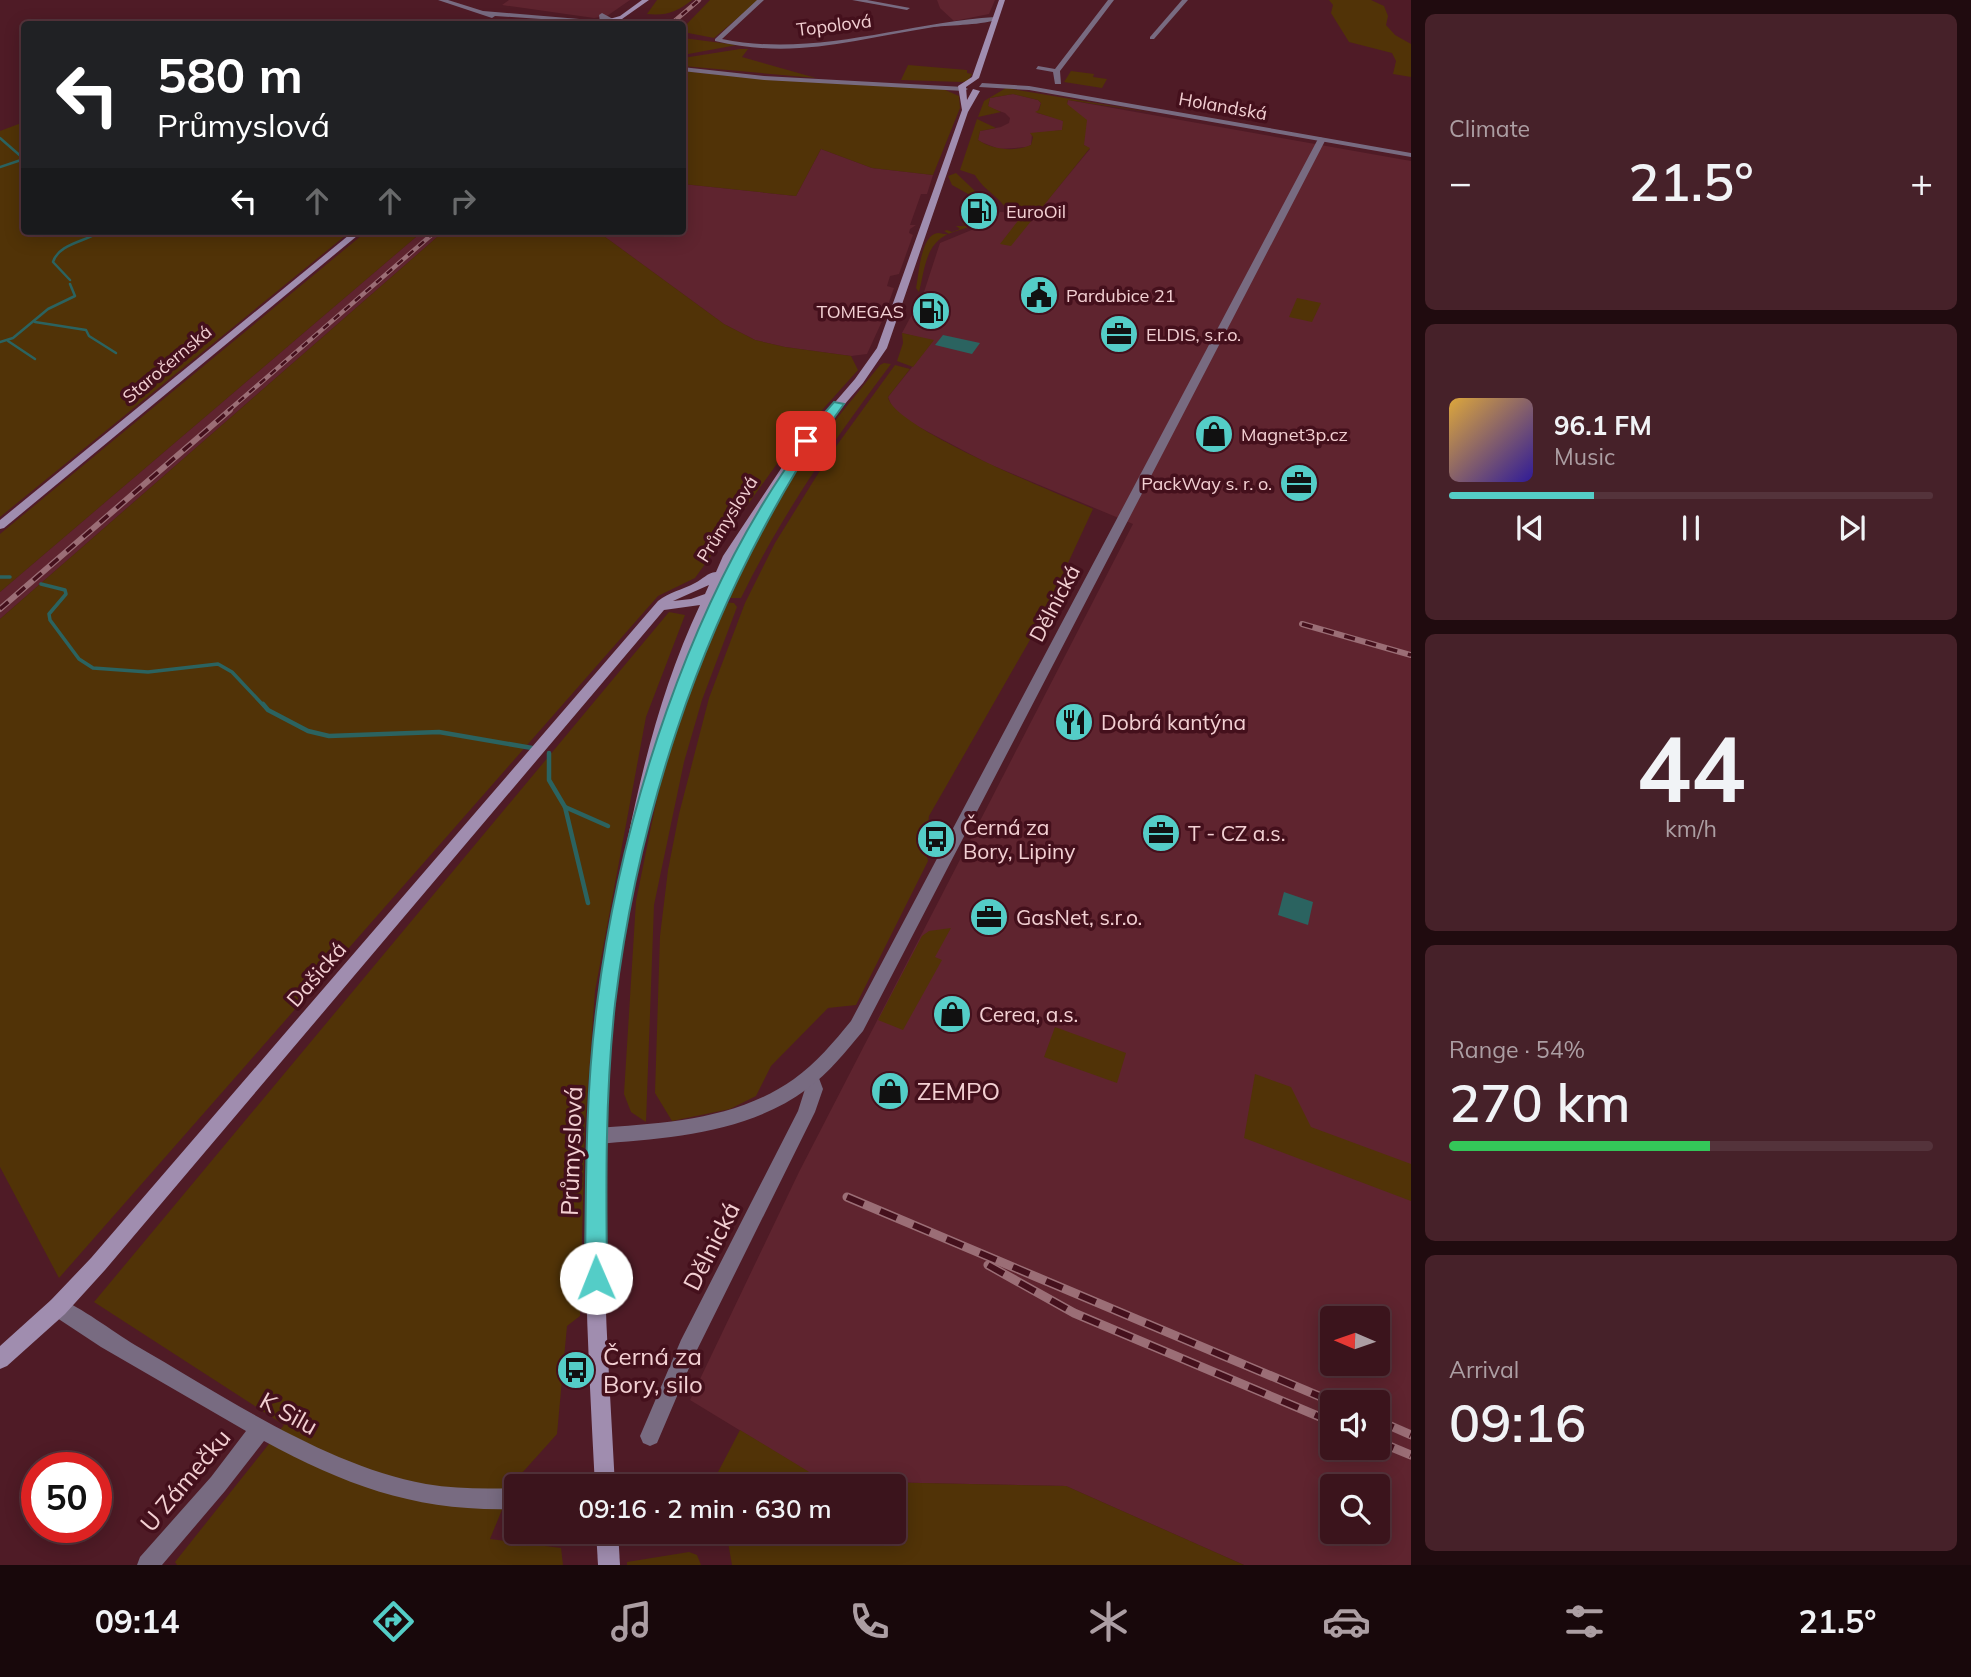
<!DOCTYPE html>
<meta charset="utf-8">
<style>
:root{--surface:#3b141c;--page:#462129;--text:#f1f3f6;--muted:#ac9ea3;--line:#54333b;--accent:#54cdc7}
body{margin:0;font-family:Mulish,sans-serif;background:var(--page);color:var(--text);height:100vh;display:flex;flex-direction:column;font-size:26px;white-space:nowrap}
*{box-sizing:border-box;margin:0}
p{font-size:23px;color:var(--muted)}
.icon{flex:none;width:38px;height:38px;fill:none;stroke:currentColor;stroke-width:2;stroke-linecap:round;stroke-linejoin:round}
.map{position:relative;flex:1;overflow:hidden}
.sheet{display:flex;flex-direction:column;gap:14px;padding:14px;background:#200b0f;width:560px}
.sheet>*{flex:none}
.hud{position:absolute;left:21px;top:21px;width:665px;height:214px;border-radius:7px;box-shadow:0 4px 18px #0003,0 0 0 2px var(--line);background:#202124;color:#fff;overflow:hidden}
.needle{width:46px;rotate:272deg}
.buttons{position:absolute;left:1320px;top:1306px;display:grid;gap:14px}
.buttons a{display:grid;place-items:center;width:70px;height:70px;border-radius:7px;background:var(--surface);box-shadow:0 4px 18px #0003,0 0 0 2px var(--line);font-size:35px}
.speed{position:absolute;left:21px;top:1452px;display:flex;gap:14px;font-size:35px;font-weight:700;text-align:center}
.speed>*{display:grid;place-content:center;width:91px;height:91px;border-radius:50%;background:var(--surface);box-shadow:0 4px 18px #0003,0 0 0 2px var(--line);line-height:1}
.speed .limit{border:10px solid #d22;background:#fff;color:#111}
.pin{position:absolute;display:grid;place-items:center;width:60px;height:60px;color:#fff;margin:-30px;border-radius:14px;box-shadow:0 4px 10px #0006}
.me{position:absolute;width:77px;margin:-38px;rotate:359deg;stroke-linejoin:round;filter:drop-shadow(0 0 5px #0008)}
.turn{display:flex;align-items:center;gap:24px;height:147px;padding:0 21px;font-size:32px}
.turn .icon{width:91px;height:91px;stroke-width:2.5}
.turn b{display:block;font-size:49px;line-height:60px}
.lanes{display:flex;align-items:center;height:66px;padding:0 21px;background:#0003;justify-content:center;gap:35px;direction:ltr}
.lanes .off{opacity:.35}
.big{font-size:52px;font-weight:600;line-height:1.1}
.sheet .tile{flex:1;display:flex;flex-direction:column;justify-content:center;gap:10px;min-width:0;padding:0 24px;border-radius:10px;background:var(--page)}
.sheet .dial{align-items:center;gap:0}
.dial b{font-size:91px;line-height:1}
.song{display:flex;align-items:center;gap:21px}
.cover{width:84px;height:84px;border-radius:10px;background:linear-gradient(135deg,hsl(40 70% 55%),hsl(250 70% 35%))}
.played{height:7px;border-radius:4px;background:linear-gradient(90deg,var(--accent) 30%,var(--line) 30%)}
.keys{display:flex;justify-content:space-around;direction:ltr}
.heat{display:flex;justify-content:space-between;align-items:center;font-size:38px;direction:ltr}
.charge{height:10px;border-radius:5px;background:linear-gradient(90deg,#34c759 54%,var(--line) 0)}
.trip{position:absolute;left:504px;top:1474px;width:402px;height:70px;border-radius:7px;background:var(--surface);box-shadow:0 4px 18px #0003,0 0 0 2px var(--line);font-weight:600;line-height:70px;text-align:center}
.tab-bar{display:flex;height:112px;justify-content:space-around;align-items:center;background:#18080b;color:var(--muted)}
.tab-bar .icon{width:49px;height:49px}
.tab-bar .active{color:var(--accent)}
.tab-bar b{font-size:32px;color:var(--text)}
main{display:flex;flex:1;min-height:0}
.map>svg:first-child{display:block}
.built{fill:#5f242f;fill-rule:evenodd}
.green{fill:#513307}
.water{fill:#2b6360}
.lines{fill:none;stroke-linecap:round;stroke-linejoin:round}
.stream-far2{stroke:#2b6360;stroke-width:2.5}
.stream-far1{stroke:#2b6360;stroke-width:3.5}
.stream{stroke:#2b6360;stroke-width:4.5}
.minor{fill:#786b81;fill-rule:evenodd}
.tertiary{fill:#786b81;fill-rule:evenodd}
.secondary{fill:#a08daf;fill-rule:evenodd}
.rail-far2-casing{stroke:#9b6e76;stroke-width:4.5}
.rail-far1-casing{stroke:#9b6e76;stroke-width:6}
.rail-casing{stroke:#9b6e76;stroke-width:9}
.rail-far2{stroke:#44101c;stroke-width:2.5;stroke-dasharray:7;stroke-linecap:butt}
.rail-far1{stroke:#44101c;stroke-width:3.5;stroke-dasharray:11;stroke-linecap:butt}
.rail{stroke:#44101c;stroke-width:6;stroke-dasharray:18;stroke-linecap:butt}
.route{fill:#54cdc7;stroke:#378581;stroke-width:2}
.labels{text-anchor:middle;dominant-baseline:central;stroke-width:7;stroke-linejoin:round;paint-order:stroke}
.far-street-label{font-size:18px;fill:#f3d0d3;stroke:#44101c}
.far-poi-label{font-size:18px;fill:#f3d0d3;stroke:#44101c;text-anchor:start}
.street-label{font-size:21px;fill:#f3d0d3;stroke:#44101c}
.poi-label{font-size:21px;fill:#f3d0d3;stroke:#44101c;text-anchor:start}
.near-poi-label{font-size:24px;fill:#f3d0d3;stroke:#44101c;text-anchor:start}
.near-street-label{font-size:24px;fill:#f3d0d3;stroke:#44101c}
</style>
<main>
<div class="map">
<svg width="1411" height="1565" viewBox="0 0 1411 1565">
<rect width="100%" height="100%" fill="#4f1b26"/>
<g class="built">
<polygon points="509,0 630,0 607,16 594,18 502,5"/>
<polygon points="937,0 995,0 989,14 954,21 940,8"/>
<polygon points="1013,94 1038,100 1041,103 1037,113 1060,119 1064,122 1062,130 1032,134 1031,145 1027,147 999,149 981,142 978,140 980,131 1001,127 1009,123 1010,118 1005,113 990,108 988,106 990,98"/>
<path d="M1068 100 1411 161V1565H1244L1066 1486 823 1481 690 1400 799 1172 1133 524 989 464 917 426 894 411 888 397 933 341 902 333 924 292 940 243 991 222 1000 212 1037 213 1090 149 1084 145 1067 104ZM1332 1318H1377V1363H1332ZM1332 1402H1377V1447H1332ZM1332 1486H1377V1531H1332Z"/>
<polygon points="821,149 872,168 933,175 927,194 921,194 910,225 916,225 910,229 909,233 913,235 899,274 890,276 887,286 894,288 883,319 867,354 851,356 785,347 755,340 724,324 597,231 682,231 683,184 796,196"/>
<polygon points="423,231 444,231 0,619 0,592"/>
</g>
<g class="green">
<path d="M657 0H692C677 12 666 16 647 14Z"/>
<polygon points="710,0 759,0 714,38 683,32 683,28"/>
<polygon points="1329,0 1371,0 1384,6 1388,16 1386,25 1395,35 1411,44 1411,77 1393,74 1396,61 1392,53 1349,42 1331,13 1333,5"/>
<polygon points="683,38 737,45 683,55"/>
<polygon points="740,49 748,49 742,57 816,78 683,66 683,58"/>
<polygon points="908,65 967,70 967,73 972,74 968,81 962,82 901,80"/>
<polygon points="682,71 771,80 943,89 959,96 960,108 933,175 872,168 821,149 796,196 683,184"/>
<polygon points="1071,71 1094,74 1093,77 1107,79 1102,88 1064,82"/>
<path d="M1006 88 1155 113 1068 100 1067 104 1087 120 1084 145 1090 148 1011 246 1000 244 1024 213 1008 212C1001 197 984 191 975 175L960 170 977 119 996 128 980 131 978 140C993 150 1014 152 1031 145L1033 137 1030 133 1062 130 1063 121 1035 112 1039 110 1041 103 1038 100 1013 94 990 98 988 106 1001 112 978 117 984 101Z"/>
<polygon points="24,122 24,231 351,231 0,517 0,131"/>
<path d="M956 173 992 207 994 213C980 231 949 226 935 244 925 255 923 277 919 292L916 288C919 276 920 235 938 233 942 233 945 235 949 234L944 231 947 230 952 232 960 229 956 226H966L962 224 968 219 973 220 976 217 972 214 982 216 988 205 952 185 948 176Z"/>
<polygon points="367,231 423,231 0,592 0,534"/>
<polygon points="444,231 597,231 724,324 755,340 785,347 851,356 858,370 789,447 695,578 658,596 59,1278 0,1167 0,619"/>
<polygon points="1297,298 1321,303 1312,322 1289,317"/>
<polygon points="902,333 934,340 913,367 897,361 903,343"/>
<path d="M884 363 891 364C834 440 783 512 741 598H725L742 563 804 459 880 365Z"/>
<path d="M895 365 910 369 888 397C893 428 1059 494 1093 509L1042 619 929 816 925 849 928 861 856 1005 828 1008 771 1066 756 1096 730 1109 672 1121 655 1093 660 936 668 870 679 814 709 698 745 603 775 543 829 456Z"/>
<polygon points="723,602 734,603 737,607 702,700 684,762 654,905 646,1122 631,1112 624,1094 636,901 651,827 666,756 682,705"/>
<polygon points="669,612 685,615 646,717 595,991 585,1127 580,1316 567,1326 557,1434 513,1483 490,1539 561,1548 563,1565 177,1565 175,1562 284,1425 94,1302"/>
<polygon points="951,928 935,957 942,960 903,1030 878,1020 922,936 929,931"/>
<polygon points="1055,1027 1126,1053 1117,1083 1044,1057"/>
<polygon points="1255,1074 1291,1087 1311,1127 1411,1164 1411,1201 1244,1138"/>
<polygon points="740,1430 824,1481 1066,1486 1244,1565 732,1565 726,1531 894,1531 894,1486 719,1486 717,1474"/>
<polygon points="689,1552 697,1555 701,1565 627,1565 627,1562"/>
</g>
<g class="water">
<polygon points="943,335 980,343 972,354 935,345"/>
<polygon points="1284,892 1313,902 1308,925 1278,915"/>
</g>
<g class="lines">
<g class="stream-far2">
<polyline points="0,138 24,159"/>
<polyline points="0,167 24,159"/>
<path d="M70 280 53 262C59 243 86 242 101 231"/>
<polyline points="35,322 86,330 89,336 116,353"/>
<polyline points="8,341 35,359"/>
<polyline points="0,342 13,338 48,309 75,296 70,284"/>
</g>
<g class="stream-far1">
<polyline points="0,577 10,577"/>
<polyline points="41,584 65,590 66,594 49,614 50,620 79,659 93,668 148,672 218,664 232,672 264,706"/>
</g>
<g class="stream">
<polyline points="263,704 268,710 308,731 329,736 439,732 532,748"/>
<polyline points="549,753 549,780 565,807 588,903"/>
<polyline points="565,807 608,826"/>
</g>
<g class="minor">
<path d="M757 0H764L722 39C814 58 904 23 995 17L998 19C985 25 951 25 934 27 855 39 796 60 715 41V39Z"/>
<polygon points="852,0 867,0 910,8 907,10"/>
<polygon points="1108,0 1114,0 1060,71 1061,84 1055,84 1053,72 1036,69 1038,66 1055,69"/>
<polygon points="1182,0 1188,0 1154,39 1150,39 1150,37"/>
<polygon points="602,13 613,19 614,20 611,22 605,19 604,22 600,22 599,15"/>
<polygon points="982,83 1029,86 1411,153 1411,157 1029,90 979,87"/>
<polygon points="811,1071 817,1073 823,1089 815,1112 695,1354 657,1443 650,1446 643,1443 640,1436 681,1340 798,1111 805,1089 803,1078 805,1073"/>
<path d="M58 1298C81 1307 112 1331 135 1345 224 1396 324 1465 426 1484 456 1489 486 1489 516 1488V1509C418 1512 349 1487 264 1441L225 1491 162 1565H137L140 1557 211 1477 246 1431 101 1347 51 1314 48 1307 51 1300Z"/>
</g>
<g class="tertiary">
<polygon points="438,0 448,0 483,11 603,21 600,23 495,16 492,18"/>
<polygon points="682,67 764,76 964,87 968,89 964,91 764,80 682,71"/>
<path d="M1319 137 1326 139 863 1031C846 1051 829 1073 807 1089 746 1134 669 1138 596 1144L590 1142 587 1136 590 1130 596 1128C665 1123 736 1120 794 1079 816 1063 834 1042 851 1021Z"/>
</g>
<g class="secondary">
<polygon points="642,0 649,0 622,19 623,22 592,24 620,16"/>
<path d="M999 0H1005L979 78 966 87 967 100 973 89 980 91 968 112 887 348 863 383 800 456 749 534 757 537 732 586 684 703 682 706H673L667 725C633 859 611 996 605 1135 600 1252 609 1369 615 1486H595C589 1369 582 1252 587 1136 592 1037 606 939 627 842 644 760 664 681 700 605L664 610 105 1270 65 1314 7 1366 0 1369V1346L51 1300 91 1258 658 601C669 592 682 590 695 583 703 579 707 573 716 572L723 556 792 452 855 379 877 348 962 110 958 86 972 77ZM709 585 705 594 691 599 673 601Z"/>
<polygon points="354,231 363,231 4,528 0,529 0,520"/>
<polygon points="596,1531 618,1531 620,1565 598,1565"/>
</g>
<defs>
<g id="rail-far2">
<polyline points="671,24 699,0"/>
<polyline points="228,411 436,231"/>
</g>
<g id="rail-far1">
<polyline points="0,609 230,410"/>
<polyline points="1302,624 1411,655"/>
</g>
<g id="rail">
<polyline points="847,1197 1333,1402"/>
<polyline points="988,1265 1074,1313 1332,1422"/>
<polyline points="1377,1420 1411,1435"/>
<polyline points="1377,1441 1411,1455"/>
</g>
</defs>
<use href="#rail-far2" class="rail-far2-casing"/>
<use href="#rail-far1" class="rail-far1-casing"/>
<use href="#rail" class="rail-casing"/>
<use href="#rail-far2" class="rail-far2"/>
<use href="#rail-far1" class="rail-far1"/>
<use href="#rail" class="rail"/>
</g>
<path class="route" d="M834 402 844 404C828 427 809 449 795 473 698 635 638 816 615 1004 605 1095 606 1186 607 1278L603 1285 596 1288 588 1285 585 1278C586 1186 585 1095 597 1004 621 816 690 597 803 444L800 441Z"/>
<defs>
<symbol id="fuel-disc" viewBox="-11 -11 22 22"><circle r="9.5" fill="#54cdc7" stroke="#44101c"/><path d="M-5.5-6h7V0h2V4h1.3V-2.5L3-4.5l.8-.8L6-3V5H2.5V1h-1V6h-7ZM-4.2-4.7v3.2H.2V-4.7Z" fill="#111"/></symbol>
<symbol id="civic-disc" viewBox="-11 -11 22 22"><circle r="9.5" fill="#54cdc7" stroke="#44101c"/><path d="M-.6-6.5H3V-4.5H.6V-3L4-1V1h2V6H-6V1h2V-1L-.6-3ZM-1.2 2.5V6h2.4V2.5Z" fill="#111"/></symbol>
<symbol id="office-disc" viewBox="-11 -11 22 22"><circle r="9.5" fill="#54cdc7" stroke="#44101c"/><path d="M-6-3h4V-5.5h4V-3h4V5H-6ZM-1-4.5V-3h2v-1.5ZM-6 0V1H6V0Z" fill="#111"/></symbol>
<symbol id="shop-disc" viewBox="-11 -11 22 22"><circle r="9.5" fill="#54cdc7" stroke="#44101c"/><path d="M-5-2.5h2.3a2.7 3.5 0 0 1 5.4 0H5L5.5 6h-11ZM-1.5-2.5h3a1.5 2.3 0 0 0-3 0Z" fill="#111"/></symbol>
<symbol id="restaurant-disc" viewBox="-11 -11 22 22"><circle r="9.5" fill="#54cdc7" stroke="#44101c"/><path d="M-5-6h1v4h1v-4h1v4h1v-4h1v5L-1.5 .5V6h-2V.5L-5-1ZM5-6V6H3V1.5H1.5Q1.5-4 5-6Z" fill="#111"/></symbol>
<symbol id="bus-disc" viewBox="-11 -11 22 22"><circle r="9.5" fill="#54cdc7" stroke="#44101c"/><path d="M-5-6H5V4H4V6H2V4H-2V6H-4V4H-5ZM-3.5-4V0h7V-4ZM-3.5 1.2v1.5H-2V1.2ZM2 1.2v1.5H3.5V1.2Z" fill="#111"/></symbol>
</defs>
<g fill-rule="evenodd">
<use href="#fuel-disc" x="957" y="189" width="44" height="44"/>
<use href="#civic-disc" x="1017" y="273" width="44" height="44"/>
<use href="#fuel-disc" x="909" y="289" width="44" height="44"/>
<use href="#office-disc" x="1097" y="312" width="44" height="44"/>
<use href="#shop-disc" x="1192" y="412" width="44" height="44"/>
<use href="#office-disc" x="1277" y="461" width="44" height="44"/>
<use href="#restaurant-disc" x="1052" y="700" width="44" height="44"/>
<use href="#office-disc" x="1139" y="811" width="44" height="44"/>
<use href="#bus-disc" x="914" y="817" width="44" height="44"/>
<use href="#office-disc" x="967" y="895" width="44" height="44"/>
<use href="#shop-disc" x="930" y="992" width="44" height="44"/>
<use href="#shop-disc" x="868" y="1069" width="44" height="44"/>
<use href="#bus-disc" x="554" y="1348" width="44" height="44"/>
</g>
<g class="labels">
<g class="far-street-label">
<text transform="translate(834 25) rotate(-7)">Topolová</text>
<text transform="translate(1223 106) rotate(10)">Holandská</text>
<text transform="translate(167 364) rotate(-40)">Staročernská</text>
<text transform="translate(727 519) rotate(-58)">Průmyslová</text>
</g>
<g class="far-poi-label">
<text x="1006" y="211">EuroOil</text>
<text x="1066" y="295">Pardubice 21</text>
<text x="904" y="311" text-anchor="end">TOMEGAS</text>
<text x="1146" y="334">ELDIS, s.r.o.</text>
<text x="1241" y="434">Magnet3p.cz</text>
<text x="1272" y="483" text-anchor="end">PackWay s. r. o.</text>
</g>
<g class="street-label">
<text transform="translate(1054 603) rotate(-62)">Dělnická</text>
<text transform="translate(316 974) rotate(-49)">Dašická</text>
</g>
<g class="poi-label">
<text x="1101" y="722">Dobrá kantýna</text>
<text x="963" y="827">Černá za<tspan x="963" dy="24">Bory, Lipiny</tspan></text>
<text x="1188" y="833">T - CZ a.s.</text>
<text x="1016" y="917">GasNet, s.r.o.</text>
<text x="979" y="1014">Cerea, a.s.</text>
</g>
<g class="near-poi-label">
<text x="917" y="1091">ZEMPO</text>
<text x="603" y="1356">Černá za<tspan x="603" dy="28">Bory, silo</tspan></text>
</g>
<g class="near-street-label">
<text transform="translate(571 1151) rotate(-88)">Průmyslová</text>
<text transform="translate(711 1246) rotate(-63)">Dělnická</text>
<text transform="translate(289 1413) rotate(29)">K Silu</text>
<text transform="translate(185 1480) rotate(-50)">U Zámečku</text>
</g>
</g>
</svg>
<div class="buttons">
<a><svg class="needle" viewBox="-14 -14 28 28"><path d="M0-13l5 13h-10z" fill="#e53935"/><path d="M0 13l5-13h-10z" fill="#ac9ea3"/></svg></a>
<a><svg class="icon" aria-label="sound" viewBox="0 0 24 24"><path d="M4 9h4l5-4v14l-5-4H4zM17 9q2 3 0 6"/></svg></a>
<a><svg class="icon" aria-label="search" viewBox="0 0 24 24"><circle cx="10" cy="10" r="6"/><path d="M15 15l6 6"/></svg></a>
</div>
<div class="speed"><div class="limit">50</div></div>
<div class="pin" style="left:806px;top:441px;background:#d93025"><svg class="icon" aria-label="arrive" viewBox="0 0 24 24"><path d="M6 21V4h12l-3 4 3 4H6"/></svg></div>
<svg class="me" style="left:596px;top:1278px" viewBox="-20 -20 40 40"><circle r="19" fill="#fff"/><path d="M0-13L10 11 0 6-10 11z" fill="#54cdc7"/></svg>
<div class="trip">09:16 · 2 min · 630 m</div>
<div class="hud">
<div class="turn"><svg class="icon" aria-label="left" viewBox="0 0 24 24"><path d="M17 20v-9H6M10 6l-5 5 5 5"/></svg><div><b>580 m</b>Průmyslová</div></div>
<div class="lanes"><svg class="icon" aria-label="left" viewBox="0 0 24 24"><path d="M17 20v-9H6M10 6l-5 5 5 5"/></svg><svg class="icon off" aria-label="ahead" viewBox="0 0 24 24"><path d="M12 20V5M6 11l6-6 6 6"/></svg><svg class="icon off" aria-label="ahead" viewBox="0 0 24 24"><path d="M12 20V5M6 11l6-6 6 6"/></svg><svg class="icon off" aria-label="right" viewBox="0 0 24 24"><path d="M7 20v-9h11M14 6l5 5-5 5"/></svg></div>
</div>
</div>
<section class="sheet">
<div class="tile"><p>Climate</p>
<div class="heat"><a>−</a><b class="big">21.5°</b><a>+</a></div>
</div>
<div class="tile">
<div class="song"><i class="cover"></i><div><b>96.1 FM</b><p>Music</p></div></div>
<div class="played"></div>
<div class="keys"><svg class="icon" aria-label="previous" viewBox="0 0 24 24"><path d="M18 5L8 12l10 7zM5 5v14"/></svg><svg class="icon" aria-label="pause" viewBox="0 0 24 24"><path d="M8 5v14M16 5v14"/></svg><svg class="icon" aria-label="next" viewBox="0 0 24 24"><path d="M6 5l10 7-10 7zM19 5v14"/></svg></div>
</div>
<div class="tile dial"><b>44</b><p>km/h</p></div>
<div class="tile"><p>Range · 54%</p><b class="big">270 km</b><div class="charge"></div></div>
<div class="tile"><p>Arrival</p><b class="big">09:16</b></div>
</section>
</main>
<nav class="tab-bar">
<b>09:14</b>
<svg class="icon active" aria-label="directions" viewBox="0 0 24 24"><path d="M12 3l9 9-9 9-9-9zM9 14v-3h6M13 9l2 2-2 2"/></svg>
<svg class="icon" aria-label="music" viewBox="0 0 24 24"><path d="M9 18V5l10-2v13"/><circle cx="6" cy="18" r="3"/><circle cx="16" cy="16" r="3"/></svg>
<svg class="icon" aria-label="phone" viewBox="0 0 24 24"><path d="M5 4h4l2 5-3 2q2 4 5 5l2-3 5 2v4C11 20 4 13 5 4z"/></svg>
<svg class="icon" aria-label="climate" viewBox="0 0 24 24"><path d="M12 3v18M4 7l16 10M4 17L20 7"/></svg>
<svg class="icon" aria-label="car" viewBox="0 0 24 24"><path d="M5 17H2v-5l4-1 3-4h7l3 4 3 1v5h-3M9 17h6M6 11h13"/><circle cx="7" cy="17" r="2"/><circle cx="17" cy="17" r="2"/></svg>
<svg class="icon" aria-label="filters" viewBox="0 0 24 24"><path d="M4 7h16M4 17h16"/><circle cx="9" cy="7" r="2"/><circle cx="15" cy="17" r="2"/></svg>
<b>21.5°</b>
</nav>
